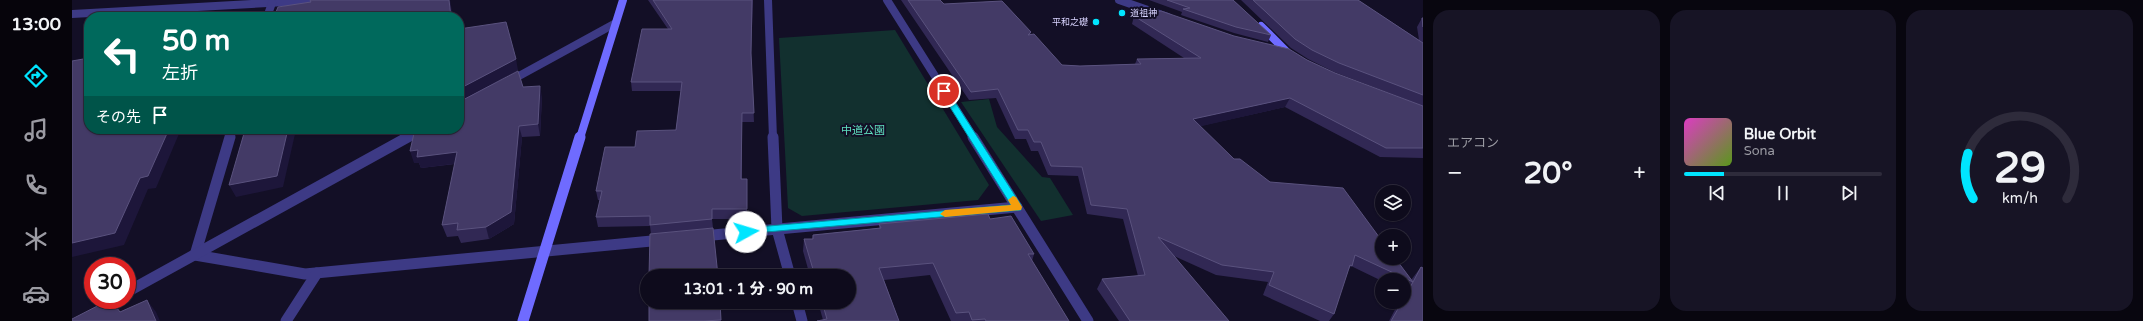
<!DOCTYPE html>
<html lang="ja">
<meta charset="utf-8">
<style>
:root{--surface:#0e0b1c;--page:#171425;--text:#f1f3f6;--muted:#9b9ba3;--line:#2e2b3b;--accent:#00e5ff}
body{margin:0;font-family:"Varela Round","Noto Sans JP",sans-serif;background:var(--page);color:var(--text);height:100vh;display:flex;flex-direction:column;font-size:15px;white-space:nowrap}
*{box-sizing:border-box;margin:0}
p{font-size:13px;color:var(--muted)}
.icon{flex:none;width:22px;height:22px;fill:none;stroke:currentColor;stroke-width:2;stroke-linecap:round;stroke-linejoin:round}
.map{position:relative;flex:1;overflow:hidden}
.details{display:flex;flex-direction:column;gap:10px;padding:10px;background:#08060f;width:720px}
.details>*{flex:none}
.hud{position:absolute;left:12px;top:12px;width:380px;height:122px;border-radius:16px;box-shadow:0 1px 3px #0004,0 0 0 1px var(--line);background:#00695c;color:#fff;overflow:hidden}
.buttons{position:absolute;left:1303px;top:185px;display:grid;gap:8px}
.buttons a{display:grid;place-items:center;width:36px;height:36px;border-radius:50%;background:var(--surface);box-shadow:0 1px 3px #0004,0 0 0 1px var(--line);font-size:20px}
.speed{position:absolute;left:12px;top:257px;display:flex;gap:8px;font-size:20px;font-weight:700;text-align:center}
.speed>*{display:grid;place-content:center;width:52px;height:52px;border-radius:50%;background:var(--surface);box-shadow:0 1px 3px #0004,0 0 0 1px var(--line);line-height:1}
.speed .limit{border:6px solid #d22;background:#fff;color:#111}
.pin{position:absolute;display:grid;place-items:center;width:34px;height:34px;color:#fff;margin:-17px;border:2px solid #fff;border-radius:50%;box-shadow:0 1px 4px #0007}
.me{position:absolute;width:44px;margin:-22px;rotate:84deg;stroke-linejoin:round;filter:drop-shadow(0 0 3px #0008)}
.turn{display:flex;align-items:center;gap:14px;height:84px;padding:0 12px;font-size:18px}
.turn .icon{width:52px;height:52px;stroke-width:2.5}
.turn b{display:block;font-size:28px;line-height:34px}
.then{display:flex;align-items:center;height:38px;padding:0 12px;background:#0003;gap:8px;font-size:15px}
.big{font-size:30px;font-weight:800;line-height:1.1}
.details .widget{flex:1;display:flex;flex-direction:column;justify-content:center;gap:6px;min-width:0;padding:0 14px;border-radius:16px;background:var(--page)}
.details .dial{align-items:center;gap:0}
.dial svg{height:104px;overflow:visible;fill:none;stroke:var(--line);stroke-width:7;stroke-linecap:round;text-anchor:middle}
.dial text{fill:var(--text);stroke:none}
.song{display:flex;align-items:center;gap:12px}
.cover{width:48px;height:48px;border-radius:6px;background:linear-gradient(135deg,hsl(310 70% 55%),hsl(90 70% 35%))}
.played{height:4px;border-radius:2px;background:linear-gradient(90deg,var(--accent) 20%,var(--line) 20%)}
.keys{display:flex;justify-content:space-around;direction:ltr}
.heat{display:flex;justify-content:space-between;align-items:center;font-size:22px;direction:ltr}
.details .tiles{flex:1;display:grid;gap:10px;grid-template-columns:repeat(3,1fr)}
.trip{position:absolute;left:568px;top:269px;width:216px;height:40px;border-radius:20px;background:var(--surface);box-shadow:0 1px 3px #0004,0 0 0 1px var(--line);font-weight:800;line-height:40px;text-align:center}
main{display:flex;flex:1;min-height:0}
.tab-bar{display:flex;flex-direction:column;width:72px;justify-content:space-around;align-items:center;background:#06040b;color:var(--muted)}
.tab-bar .icon{width:28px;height:28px}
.tab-bar .on{color:var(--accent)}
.tab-bar b{font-size:18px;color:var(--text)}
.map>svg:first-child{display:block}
.green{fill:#12302f}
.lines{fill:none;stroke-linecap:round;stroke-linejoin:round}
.street-far1{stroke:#3d3a85;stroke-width:8}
.street{stroke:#3d3a85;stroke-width:11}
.secondary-far1{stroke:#6f6bff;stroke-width:8}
.secondary{stroke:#6f6bff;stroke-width:11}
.wall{fill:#312854}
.shaded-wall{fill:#1d163a}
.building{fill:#433a66;stroke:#5a527e}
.route{fill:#00e5ff;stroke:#0095a6}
.slow{fill:#f59e0b}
.poi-dot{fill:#00e5ff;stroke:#130f26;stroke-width:1.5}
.labels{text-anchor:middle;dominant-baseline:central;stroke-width:4;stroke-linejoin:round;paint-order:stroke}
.far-poi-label{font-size:9px;fill:#d9d4ff;stroke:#130f26;text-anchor:start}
.park-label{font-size:11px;fill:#5fe0c0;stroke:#130f26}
</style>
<main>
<nav class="tab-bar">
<b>13:00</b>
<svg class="icon on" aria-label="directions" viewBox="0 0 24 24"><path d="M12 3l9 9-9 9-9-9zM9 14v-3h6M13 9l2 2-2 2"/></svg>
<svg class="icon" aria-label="music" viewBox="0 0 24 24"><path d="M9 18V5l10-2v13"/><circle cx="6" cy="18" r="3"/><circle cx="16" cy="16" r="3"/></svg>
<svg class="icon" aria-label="phone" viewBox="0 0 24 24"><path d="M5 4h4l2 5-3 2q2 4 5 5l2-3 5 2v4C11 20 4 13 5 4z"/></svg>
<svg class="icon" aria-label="climate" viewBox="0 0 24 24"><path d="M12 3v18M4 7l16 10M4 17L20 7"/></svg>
<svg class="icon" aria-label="car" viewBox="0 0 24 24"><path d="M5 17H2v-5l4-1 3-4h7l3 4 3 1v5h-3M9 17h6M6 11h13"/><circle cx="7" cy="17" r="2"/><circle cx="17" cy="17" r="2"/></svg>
</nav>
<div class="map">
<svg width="1351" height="321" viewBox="0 0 1351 321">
<rect width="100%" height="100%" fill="#130f26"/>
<g class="green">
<polygon points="823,30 917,185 906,200 730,216 716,208 707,38"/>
<polygon points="917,99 925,127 970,177 978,178 1001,215 969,221 889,102"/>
</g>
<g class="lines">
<g class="street-far1">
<polyline points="696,0 701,138"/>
<polyline points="815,0 902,138"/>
<polyline points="1047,0 1096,17"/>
<polyline points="0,14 251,0"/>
<polyline points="195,17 200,3"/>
<polyline points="436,82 542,24"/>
<polyline points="158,138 161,129"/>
<polyline points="334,138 351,129"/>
</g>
<g class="street">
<polyline points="158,137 123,255 233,274 590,240"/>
<polyline points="701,137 705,229 718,276"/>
<polyline points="901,137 1016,321"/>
<polyline points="630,236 945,207"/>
<polyline points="55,292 336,137"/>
<polyline points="725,302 730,321"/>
<polyline points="214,321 245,273"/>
</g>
<g class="secondary-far1">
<polyline points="1189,26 1215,52"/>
<polyline points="508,138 551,0"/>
</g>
<polyline class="secondary" points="451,321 508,137"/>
</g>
<g class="wall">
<polygon points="576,0 681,0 679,56 682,122 670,122 670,179 675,179 675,219 640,219 641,228 579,234 578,226 526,227 524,217 528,200 526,200 524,191 563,147 604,130 609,91 560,91 559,82 596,29"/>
<polygon points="829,0 868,0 872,4 959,32 958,35 990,65 1008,66 1063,64 1065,59 1112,58 1060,24 1062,16 1235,60 1263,73 1351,106 1351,158 1308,157 1213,107 1128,126 1162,159 1198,182 1339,280 1349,267 1351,321 1317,321 1327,302 1332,302 1332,293 1333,292 1332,291 1332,280 1310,280 1310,281 1279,266 1275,272 1262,314 1257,321 1248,321 1191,295 1196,282 1144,275 1102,256 1157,321 1047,321 1025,289 1030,279 1066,276 1051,219 1015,214 1006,176 976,175 966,151 959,151 954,139 943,139 924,98 897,100"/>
<polygon points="1077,0 1161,0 1199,35 1196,42 1162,33 1109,15 1110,12"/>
<polygon points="1169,0 1286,0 1347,40 1345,27 1350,18 1351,18 1351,106 1262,72 1236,59 1219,48"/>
<polygon points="387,29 446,70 398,97 451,87 470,97 468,136 450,137 442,224 417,239 389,243 386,236 375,237 370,225 383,164 349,168 347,163 342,163 387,129"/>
<polygon points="918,219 962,254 960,261 997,321 879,321 858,275 812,280 827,321 751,320 746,302 777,302 777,276 738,276 731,251 732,239 740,239 741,235 807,228 807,224"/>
<polygon points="648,302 649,321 577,321"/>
</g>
<g class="shaded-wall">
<polygon points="377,0 378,0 381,17 379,17"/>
<polygon points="444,59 446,70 387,102 387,89"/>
<polygon points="468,86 470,97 468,136 466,124"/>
<polygon points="1218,98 1213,107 1117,129 1121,119"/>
<polygon points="447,126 450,137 442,224 417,239 414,227"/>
<polygon points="97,129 109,129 84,188 76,189 52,245 0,257 0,243 68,178"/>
<polygon points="216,129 220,129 223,134 211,187 164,197 157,185"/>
<polygon points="346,150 385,152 389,163 349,168 347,163 342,163 338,151"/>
<polygon points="75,300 84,312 88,321 84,321"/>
</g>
<g class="building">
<polygon points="238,0 377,0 379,17 202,17 206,7 239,2"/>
<polygon points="581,0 680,0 679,53 682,113 670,113 669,179 675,179 675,209 640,209 640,219 578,225 578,216 524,217 530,191 524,191 533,147 563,147 565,131 604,130 610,82 559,82 570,29 600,29"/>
<polygon points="836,0 868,0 872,4 930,1 959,32 956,35 962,34 990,65 1008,66 1069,64 1065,59 1129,58 1062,16 1089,11 1162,36 1217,49 1235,60 1263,73 1351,106 1351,148 1314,148 1218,98 1121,119 1162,159 1168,159 1198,182 1271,188 1310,241 1310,258 1323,258 1341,282 1349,267 1351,268 1351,321 1319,321 1330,302 1332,302 1332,298 1341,282 1283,255 1280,266 1278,265 1262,314 1197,285 1202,272 1150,265 1086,237 1157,321 1058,321 1030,279 1073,275 1055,209 1019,205 1010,167 979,166 969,142 962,142 956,130 946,130 926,89 899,92"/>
<polygon points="1095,0 1161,0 1199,35 1164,27 1111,9 1118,8"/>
<polygon points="1181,0 1286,0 1351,43 1351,95 1267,63 1240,50 1223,39"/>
<polygon points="1350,18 1351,18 1351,27"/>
<polygon points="434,22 444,59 387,89 387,29"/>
<polygon points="17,58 17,129 97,129 76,176 68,178 43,233 0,243 0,61"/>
<polygon points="446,71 451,87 468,86 466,124 447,126 439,212 414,227 385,230 386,223 370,225 385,152 345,157 346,150 338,151 343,129 387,129 387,102"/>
<polygon points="181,129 216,129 205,176 157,185 173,130"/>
<polygon points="916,214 918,219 939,216 962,254 956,254 997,321 914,321 913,319 900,320 897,312 884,313 861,263 807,268 827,321 745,321 755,319 750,302 777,302 777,276 743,276 732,239 741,239 741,235 809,228 807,224"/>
<polygon points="641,228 646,276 577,276 578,234"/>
<polygon points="37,300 39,300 48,312 75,300 84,321 0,321 0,319"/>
<polygon points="577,302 648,302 649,320 631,321 577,321"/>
</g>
<polygon class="route" points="872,88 876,91 949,205 949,210 671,234 669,232 674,228 939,205 868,91"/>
<polygon class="slow" points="941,196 944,197 950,207 949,210 873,217 868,214 873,210 939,205 936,200"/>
<g class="poi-dot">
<circle cx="1050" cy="13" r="4"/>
<circle cx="1024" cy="22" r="4"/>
</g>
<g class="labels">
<g class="far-poi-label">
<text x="1058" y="13">道祖神</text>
<text x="1016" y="22" text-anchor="end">平和之礎</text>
</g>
<g class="park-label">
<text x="791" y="130">中道公園</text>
</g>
</g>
</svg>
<div class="buttons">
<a><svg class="icon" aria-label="layers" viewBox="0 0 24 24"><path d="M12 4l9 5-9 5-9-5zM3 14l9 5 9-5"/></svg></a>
<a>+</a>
<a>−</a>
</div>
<div class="speed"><div class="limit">30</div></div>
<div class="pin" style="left:872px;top:91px;background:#d93025"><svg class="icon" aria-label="arrive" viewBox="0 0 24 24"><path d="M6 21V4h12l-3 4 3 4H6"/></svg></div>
<svg class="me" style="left:674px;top:232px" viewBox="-20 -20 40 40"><circle r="19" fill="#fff"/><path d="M0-13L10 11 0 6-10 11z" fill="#00e5ff"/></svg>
<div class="trip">13:01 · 1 分 · 90 m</div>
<div class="hud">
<div class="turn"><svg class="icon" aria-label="left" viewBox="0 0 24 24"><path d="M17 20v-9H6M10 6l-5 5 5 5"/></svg><div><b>50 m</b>左折</div></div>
<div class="then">その先<svg class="icon" aria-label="arrive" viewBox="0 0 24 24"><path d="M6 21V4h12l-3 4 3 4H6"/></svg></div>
</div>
</div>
<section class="details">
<div class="tiles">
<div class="widget"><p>エアコン</p>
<div class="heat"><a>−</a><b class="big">20°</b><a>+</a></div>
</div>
<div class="widget">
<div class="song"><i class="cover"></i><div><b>Blue Orbit</b><p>Sona</p></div></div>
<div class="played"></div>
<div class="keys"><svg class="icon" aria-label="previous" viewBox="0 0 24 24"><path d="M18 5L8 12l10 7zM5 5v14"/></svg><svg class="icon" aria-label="pause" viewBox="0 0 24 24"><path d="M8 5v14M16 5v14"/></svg><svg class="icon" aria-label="next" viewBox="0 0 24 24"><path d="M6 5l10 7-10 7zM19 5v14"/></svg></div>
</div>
<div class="widget dial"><svg viewBox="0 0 100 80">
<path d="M14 69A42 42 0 1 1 86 69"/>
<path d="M14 69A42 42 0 0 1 10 34" stroke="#00e5ff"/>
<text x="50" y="56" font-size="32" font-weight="700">29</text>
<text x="50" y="72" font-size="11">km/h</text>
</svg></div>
</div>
</section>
</main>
